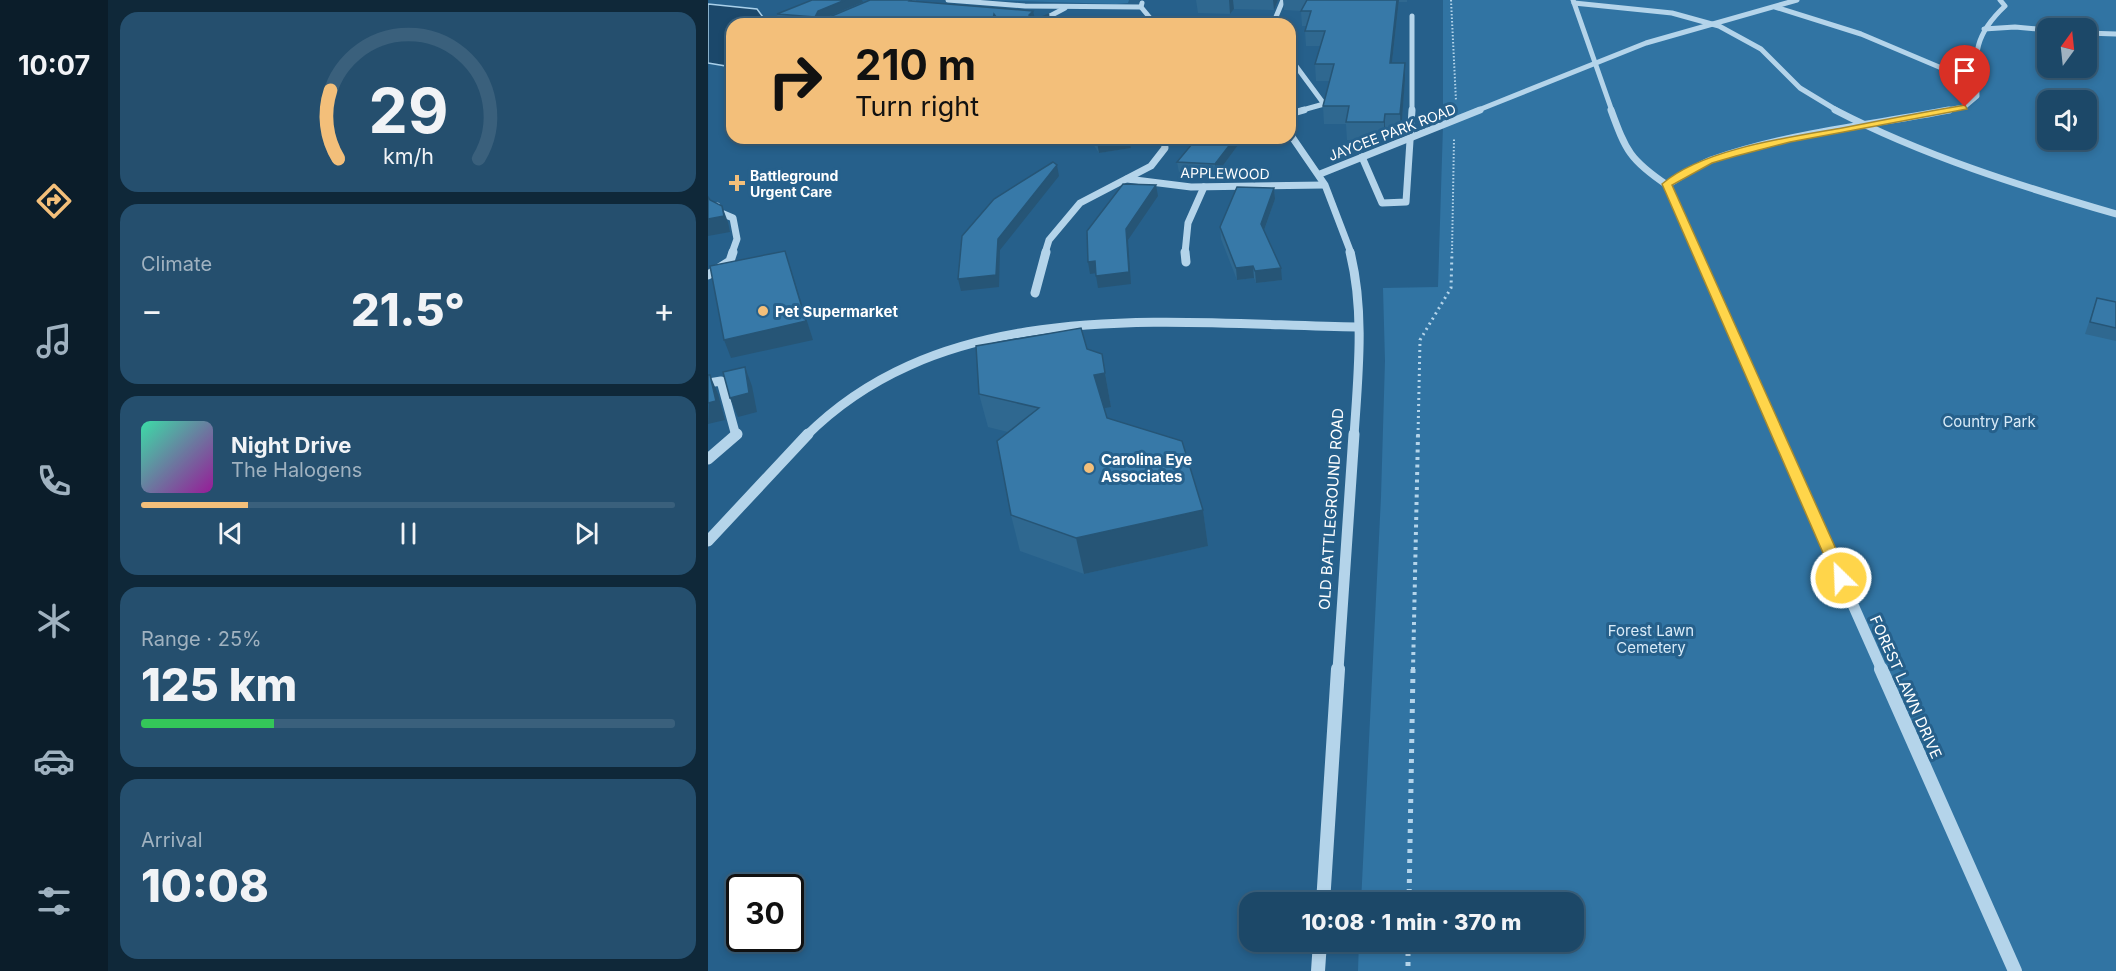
<!DOCTYPE html>
<meta charset="utf-8">
<style>
:root{--surface:#1c4868;--page:#254f6e;--text:#f1f3f6;--muted:#a0b2c0;--line:#3a607c;--accent:#f3bf7a}
body{margin:0;font-family:Inter,sans-serif;background:var(--page);color:var(--text);height:100vh;display:flex;flex-direction:column;font-size:22px;white-space:nowrap}
*{box-sizing:border-box;margin:0}
p{font-size:20px;color:var(--muted)}
.icon{flex:none;width:33px;height:33px;fill:none;stroke:currentColor;stroke-width:2;stroke-linecap:round;stroke-linejoin:round}
.map{position:relative;flex:1;overflow:hidden}
.details{display:flex;flex-direction:column;gap:12px;padding:12px;background:#0f2839;width:600px}
.details>*{flex:none}
.banner{position:absolute;left:18px;top:18px;width:570px;height:126px;border-radius:18px;box-shadow:0 3px 9px #0003,0 0 0 2px var(--line);background:#f3bf7a;color:#111;overflow:hidden}
.needle{width:39px;rotate:15deg}
.tools{position:absolute;left:1329px;top:18px;display:grid;gap:12px}
.tools a{display:grid;place-items:center;width:60px;height:60px;border-radius:12px;background:var(--surface);box-shadow:0 3px 9px #0003,0 0 0 2px var(--line);font-size:30px}
.speed{position:absolute;left:18px;top:874px;display:flex;gap:12px;font-size:30px;font-weight:700;text-align:center}
.speed>*{display:grid;place-content:center;width:78px;height:78px;border-radius:50%;background:var(--surface);box-shadow:0 3px 9px #0003,0 0 0 2px var(--line);line-height:1}
.speed .limit{border:3px solid #111;border-radius:9px;background:#fff;color:#111}
.pin{position:absolute;display:grid;place-items:center;width:51px;height:51px;color:#fff;margin:-62px -26px;border-radius:50% 50% 50% 0;rotate:-45deg;box-shadow:0 0 6px #0007}
.pin .icon{rotate:45deg}
.me{position:absolute;width:66px;margin:-33px;rotate:336deg;stroke-linejoin:round;filter:drop-shadow(0 0 4px #0008)}
.turn{display:flex;align-items:center;gap:21px;height:126px;padding:0 30px;font-size:27px}
.turn .icon{width:78px;height:78px;stroke-width:2.5}
.turn b{display:block;font-size:42px;line-height:51px}
.big{font-size:45px;font-weight:800;line-height:1.1}
.details .card{flex:1;display:flex;flex-direction:column;justify-content:center;gap:9px;min-width:0;padding:0 21px;border-radius:18px;background:var(--page)}
.details .dial{align-items:center;gap:0}
.dial svg{height:156px;overflow:visible;fill:none;stroke:var(--line);stroke-width:7;stroke-linecap:round;text-anchor:middle}
.dial text{fill:var(--text);stroke:none}
.song{display:flex;align-items:center;gap:18px}
.cover{width:72px;height:72px;border-radius:9px;background:linear-gradient(135deg,hsl(160 70% 55%),hsl(300 70% 35%))}
.played{height:6px;border-radius:3px;background:linear-gradient(90deg,var(--accent) 20%,var(--line) 20%)}
.keys{display:flex;justify-content:space-around;direction:ltr}
.heat{display:flex;justify-content:space-between;align-items:center;font-size:33px;direction:ltr}
.charge{height:9px;border-radius:4px;background:linear-gradient(90deg,#34c759 25%,var(--line) 0)}
.trip{position:absolute;left:531px;top:892px;width:345px;height:60px;border-radius:18px;background:var(--surface);box-shadow:0 3px 9px #0003,0 0 0 2px var(--line);font-weight:800;line-height:60px;text-align:center}
main{display:flex;flex:1;min-height:0}
.menu{display:flex;flex-direction:column;width:108px;justify-content:space-around;align-items:center;background:#0b1d2a;color:var(--muted)}
.menu .icon{width:42px;height:42px}
.menu .selected{color:var(--accent)}
.menu b{font-size:27px;color:var(--text)}
.map>svg:first-child{display:block}
.green{fill:#3174a3;fill-rule:evenodd}
.water{fill:#1b486b;stroke:#a9d0ea;stroke-width:1.5}
.lines{fill:none;stroke-linecap:round;stroke-linejoin:round}
.path-far3{stroke:#b4d4ea;stroke-width:2;stroke-dasharray:1.5 2;stroke-linecap:butt}
.path-far2{stroke:#b4d4ea;stroke-width:3;stroke-dasharray:2 4;stroke-linecap:butt}
.path-far1{stroke:#b4d4ea;stroke-width:4;stroke-dasharray:3 4.5;stroke-linecap:butt}
.path{stroke:#b4d4ea;stroke-width:5;stroke-dasharray:4 6;stroke-linecap:butt}
.minor-far4{stroke:#b4d4ea;stroke-width:5}
.minor-far3{stroke:#b4d4ea;stroke-width:7}
.minor-far2{stroke:#b4d4ea;stroke-width:9}
.minor-far1{stroke:#b4d4ea;stroke-width:11}
.minor{stroke:#b4d4ea;stroke-width:14}
.wall{fill:#2f6890}
.shaded-wall{fill:#265576}
.building{fill:#3779a8;stroke:#265576;stroke-width:1.5}
.route{fill:#ffd54a;stroke:#a68a30;stroke-width:1.5}
.poi-dot{fill:#f3bf7a;stroke:#26608b;stroke-width:2}
.labels{text-anchor:middle;dominant-baseline:central;stroke-width:6;stroke-linejoin:round;paint-order:stroke}
.far-street-label{font-size:14px;fill:#fff;stroke:#26608b}
.far-poi-label{font-size:14px;font-weight:bold;fill:#fff;stroke:#26608b;text-anchor:start}
.poi-label{font-size:15px;font-weight:bold;fill:#fff;stroke:#26608b;text-anchor:start}
.park-label{font-size:15px;fill:#d9ebf8;stroke:#26608b}
.street-label{font-size:15px;fill:#fff;stroke:#26608b}
</style>
<main>
<nav class="menu">
<b>10:07</b>
<svg class="icon selected" aria-label="directions" viewBox="0 0 24 24"><path d="M12 3l9 9-9 9-9-9zM9 14v-3h6M13 9l2 2-2 2"/></svg>
<svg class="icon" aria-label="music" viewBox="0 0 24 24"><path d="M9 18V5l10-2v13"/><circle cx="6" cy="18" r="3"/><circle cx="16" cy="16" r="3"/></svg>
<svg class="icon" aria-label="phone" viewBox="0 0 24 24"><path d="M5 4h4l2 5-3 2q2 4 5 5l2-3 5 2v4C11 20 4 13 5 4z"/></svg>
<svg class="icon" aria-label="climate" viewBox="0 0 24 24"><path d="M12 3v18M4 7l16 10M4 17L20 7"/></svg>
<svg class="icon" aria-label="car" viewBox="0 0 24 24"><path d="M5 17H2v-5l4-1 3-4h7l3 4 3 1v5h-3M9 17h6M6 11h13"/><circle cx="7" cy="17" r="2"/><circle cx="17" cy="17" r="2"/></svg>
<svg class="icon" aria-label="filters" viewBox="0 0 24 24"><path d="M4 7h16M4 17h16"/><circle cx="9" cy="7" r="2"/><circle cx="15" cy="17" r="2"/></svg>
</nav>
<section class="details">
<div class="card dial"><svg viewBox="0 0 100 80">
<path d="M14 69A42 42 0 1 1 86 69"/>
<path d="M14 69A42 42 0 0 1 10 34" stroke="#f3bf7a"/>
<text x="50" y="56" font-size="32" font-weight="700">29</text>
<text x="50" y="72" font-size="11">km/h</text>
</svg></div>
<div class="card"><p>Climate</p>
<div class="heat"><a>−</a><b class="big">21.5°</b><a>+</a></div>
</div>
<div class="card">
<div class="song"><i class="cover"></i><div><b>Night Drive</b><p>The Halogens</p></div></div>
<div class="played"></div>
<div class="keys"><svg class="icon" aria-label="previous" viewBox="0 0 24 24"><path d="M18 5L8 12l10 7zM5 5v14"/></svg><svg class="icon" aria-label="pause" viewBox="0 0 24 24"><path d="M8 5v14M16 5v14"/></svg><svg class="icon" aria-label="next" viewBox="0 0 24 24"><path d="M6 5l10 7-10 7zM19 5v14"/></svg></div>
</div>
<div class="card"><p>Range · 25%</p><b class="big">125 km</b><div class="charge"></div></div>
<div class="card"><p>Arrival</p><b class="big">10:08</b></div>
</section>
<div class="map">
<svg width="1408" height="971" viewBox="0 0 1408 971">
<rect width="100%" height="100%" fill="#26608b"/>
<g class="green">
<polygon points="278,0 421,0 420,3 408,4"/>
<path d="M735 0H1408V971H650L651 942H866V903H653L673 497 677 361 675 288 730 287 735 126ZM1340 28H1378V68H1340ZM1340 100H1378V140H1340Z"/>
</g>
<polygon class="water" points="0,4 49,9 60,24 24,24 24,67 0,63"/>
<g class="lines">
<g class="path-far3">
<polyline points="743,0 748,101"/>
<polyline points="744,253 746,139"/>
</g>
<polyline class="path-far2" points="710,436 712,340 743,288 744,252"/>
<polyline class="path-far1" points="705,670 710,434"/>
<g class="path">
<polyline points="701,903 705,669"/>
<polyline points="700,942 700,971"/>
</g>
<g class="minor-far4">
<polyline points="240,0 317,6 433,7"/>
<polyline points="865,0 904,111"/>
<polyline points="434,3 433,7 447,24"/>
<polyline points="866,3 964,13 1011,26 1053,49 1092,88 1130,111"/>
<polyline points="1067,7 1153,34 1269,83"/>
<polyline points="704,16 704,111"/>
<polyline points="114,24 132,16"/>
<polyline points="327,24 357,8"/>
<polyline points="565,24 575,0"/>
<polyline points="1276,29 1307,27 1340,30"/>
<polyline points="1378,33 1408,34"/>
<polyline points="582,58 616,104 591,111"/>
<polyline points="768,111 938,43 1089,0"/>
<path d="M1233 111 1256 107 1269 96C1267 54 1265 36 1297 6L1292 0"/>
</g>
<g class="minor-far3">
<path d="M903 110C918 151 922 160 959 185"/>
<path d="M1127 110C1216 156 1312 186 1408 214"/>
<polyline points="582,114 596,110"/>
<polyline points="582,134 617,185 643,253"/>
<polyline points="654,157 674,203 698,202 704,110"/>
<polyline points="612,174 772,110"/>
<polyline points="419,179 483,187 616,185"/>
<polyline points="959,185 989,253"/>
<path d="M959 185C973 177 988 166 1003 160 1078 133 1163 125 1241 110"/>
<polyline points="9,206 11,212 25,218 29,239 24,253"/>
<polyline points="337,253 341,240 372,203 443,166 457,148 456,138"/>
<polyline points="477,253 480,223 496,187"/>
</g>
<g class="minor-far2">
<polyline points="477,252 478,262"/>
<path d="M642 252C657 312 650 375 646 436"/>
<polyline points="989,252 1070,436"/>
<polyline points="0,275 22,261 25,252"/>
<polyline points="327,293 338,252"/>
<polyline points="0,383 13,381 28,436"/>
<path d="M98 436C241 293 465 324 649 327"/>
</g>
<g class="minor-far1">
<polyline points="1069,434 1174,670"/>
<polyline points="0,459 29,434"/>
<polyline points="0,541 100,434"/>
<polyline points="630,670 646,434"/>
</g>
<g class="minor">
<polyline points="1173,669 1307,971"/>
<polyline points="615,903 630,669"/>
<polyline points="610,971 612,942"/>
</g>
</g>
<g class="wall">
<polygon points="162,0 208,0 208,2 327,19 325,21 341,14 342,21 339,24 289,24 288,22 288,24 121,24 119,18"/>
<polygon points="488,0 570,0 566,10 526,9 522,14 490,13"/>
<polygon points="575,0 699,0 699,2 691,2 684,63 697,63 697,80 693,133 677,132 676,140 639,140 638,124 616,124 615,106 622,81 608,81 607,64 612,46 598,46 597,31 598,26 594,26 593,11 576,10"/>
<polygon points="155,2 112,20 110,24 95,24 71,22 69,14"/>
<polygon points="381,138 421,138 423,148 391,153"/>
<polygon points="489,138 533,138 533,141 508,175 471,172 469,162"/>
<polygon points="566,188 567,199 556,231 574,280 548,283 546,278 529,280 513,239 512,227"/>
<polygon points="1389,298 1408,302 1408,341 1377,334"/>
<polygon points="379,349 394,354 403,407 396,408 399,418 495,510 500,546 376,574 312,551 303,515 300,432 280,427 271,394"/>
</g>
<g class="shaded-wall">
<polygon points="137,0 154,0 155,2 112,20 110,24 109,24 107,17 110,11"/>
<polygon points="521,0 525,0 526,9 522,14"/>
<polygon points="565,0 570,0 566,10"/>
<polygon points="689,0 691,0 682,80 682,63"/>
<polygon points="325,11 327,19 322,23 321,15"/>
<polygon points="286,14 288,24 284,24"/>
<polygon points="341,14 342,21 339,24 326,24"/>
<polygon points="697,63 697,80 693,133 692,114"/>
<polygon points="677,114 677,132 676,140 676,122"/>
<polygon points="418,138 421,138 423,148 391,153 389,142"/>
<polygon points="527,138 533,138 533,141 508,175 507,164"/>
<polygon points="349,165 351,176 292,250 291,287 253,291 250,279 290,239"/>
<polygon points="448,185 450,196 420,240 423,284 390,288 388,276 418,229"/>
<polygon points="566,188 567,199 554,236 553,224"/>
<polygon points="14,206 20,222 22,232 0,236 0,219"/>
<polygon points="77,251 105,340 23,358 16,340"/>
<polygon points="387,261 389,273 382,274 380,262"/>
<polygon points="545,266 546,278 529,280 528,268"/>
<polygon points="573,268 574,280 548,283 547,271"/>
<polygon points="37,367 44,386 49,412 30,417 22,398"/>
<polygon points="397,373 403,407 392,409 386,375"/>
<polygon points="2,375 10,394 17,420 0,424"/>
<polygon points="495,510 500,546 376,574 368,538"/>
</g>
<g class="building">
<polygon points="104,0 137,0 110,11 107,17 69,14"/>
<polygon points="162,0 204,0 202,1 325,11 321,15 325,21 341,14 326,24 293,24 286,14 284,24 171,24 119,18"/>
<polygon points="599,0 689,0 682,63 697,63 692,114 677,114 676,122 638,122 641,106 615,106 626,64 607,64 617,31 597,31 603,11 593,11"/>
<polygon points="386,138 418,138 389,142"/>
<polygon points="489,138 527,138 507,164 469,162"/>
<polygon points="345,162 349,165 290,239 288,275 250,279 254,236 286,199"/>
<polygon points="415,184 448,185 418,229 421,272 388,276 387,261 380,262 379,231"/>
<polygon points="529,187 566,188 553,224 573,268 547,271 545,266 528,268 512,227"/>
<polygon points="0,197 2,200 14,206 16,216 0,219"/>
<polygon points="77,251 98,321 16,340 2,266"/>
<polygon points="1389,298 1408,302 1408,328 1382,322"/>
<polygon points="373,328 379,349 394,354 397,373 386,375 399,418 474,441 495,510 368,538 303,515 289,441 331,408 271,394 268,346"/>
<polygon points="37,367 41,393 22,398 15,372"/>
<polygon points="0,375 2,375 8,401 0,403"/>
</g>
<path class="route" d="M1257 105 1259 109 1082 142 1028 156 1004 163 964 185 1141 578 1133 583 1126 578 954 184C994 149 1082 137 1134 128 1175 120 1216 112 1257 105Z"/>
<g class="poi-dot">
<path d="M26 174h6v6h6v6h-6v6h-6v-6h-6v-6h6z"/>
<circle cx="55" cy="311" r="6"/>
<circle cx="381" cy="468" r="6"/>
</g>
<g class="labels">
<g class="far-street-label">
<text transform="translate(684 132) rotate(-21)">JAYCEE PARK ROAD</text>
<text transform="translate(517 173) rotate(1)">APPLEWOOD</text>
</g>
<g class="far-poi-label">
<text x="42" y="175">Battleground<tspan x="42" dy="16">Urgent Care</tspan></text>
</g>
<g class="poi-label">
<text x="67" y="311">Pet Supermarket</text>
<text x="393" y="459">Carolina Eye<tspan x="393" dy="17">Associates</tspan></text>
</g>
<g class="park-label">
<text x="1281" y="421">Country Park</text>
<text x="943" y="630">Forest Lawn<tspan x="943" dy="17">Cemetery</tspan></text>
</g>
<g class="street-label">
<text transform="translate(623 509) rotate(-86)">OLD BATTLEGROUND ROAD</text>
<text transform="translate(1198 687) rotate(66)">FOREST LAWN DRIVE</text>
</g>
</g>
</svg>
<div class="tools">
<a><svg class="needle" viewBox="-14 -14 28 28"><path d="M0-13l5 13h-10z" fill="#e53935"/><path d="M0 13l5-13h-10z" fill="#a0b2c0"/></svg></a>
<a><svg class="icon" aria-label="sound" viewBox="0 0 24 24"><path d="M4 9h4l5-4v14l-5-4H4zM17 9q2 3 0 6"/></svg></a>
</div>
<div class="speed"><div class="limit">30</div></div>
<div class="pin" style="left:1257px;top:107px;background:#d93025"><svg class="icon" aria-label="arrive" viewBox="0 0 24 24"><path d="M6 21V4h12l-3 4 3 4H6"/></svg></div>
<svg class="me" style="left:1133px;top:578px" viewBox="-20 -20 40 40"><circle r="17" fill="#ffd54a" stroke="#fff" stroke-width="3"/><path d="M0-11L8 9 0 5-8 9z" fill="#fff"/></svg>
<div class="trip">10:08 · 1 min · 370 m</div>
<div class="banner">
<div class="turn"><svg class="icon" aria-label="right" viewBox="0 0 24 24"><path d="M7 20v-9h11M14 6l5 5-5 5"/></svg><div><b>210 m</b>Turn right</div></div>
</div>
</div>
</main>
